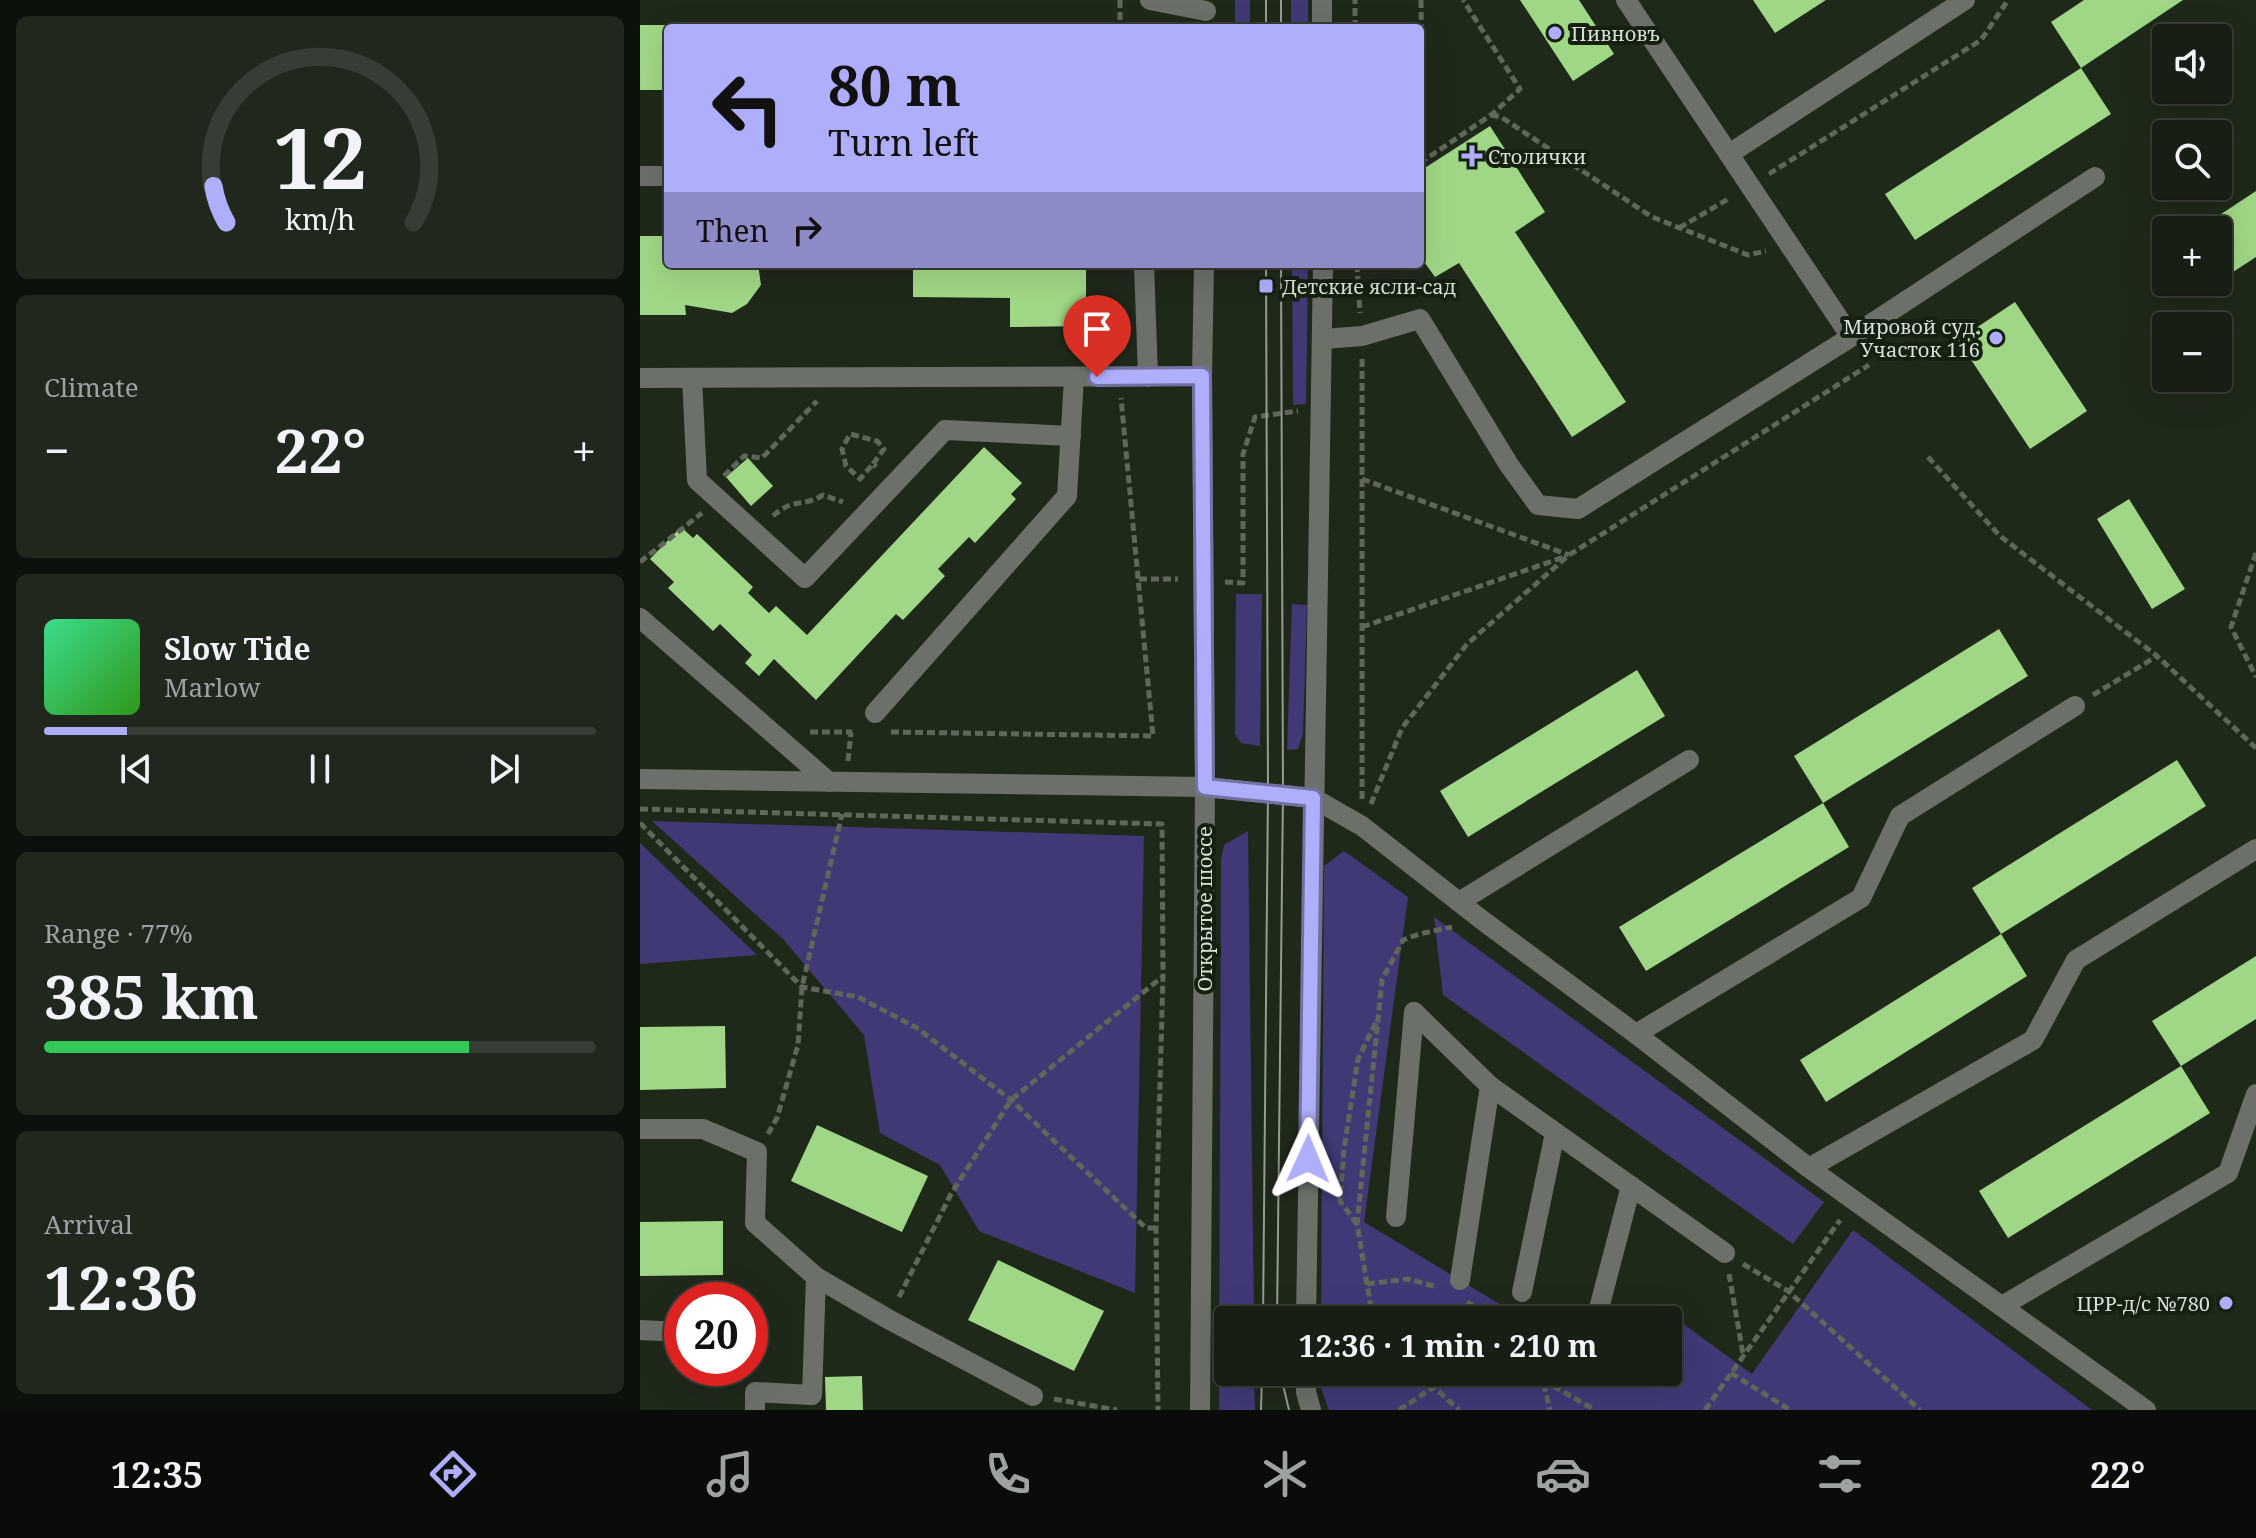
<!DOCTYPE html>
<meta charset="utf-8">
<style>
:root{--surface:#171f14;--page:#20271d;--text:#f1f3f6;--muted:#9ea2a0;--line:#363d34;--accent:#afaefa}
body{margin:0;font-family:"Noto Serif",serif;background:var(--page);color:var(--text);height:100vh;display:flex;flex-direction:column;font-size:30px;white-space:nowrap}
*{box-sizing:border-box;margin:0}
p{font-size:26px;color:var(--muted)}
.icon{flex:none;width:44px;height:44px;fill:none;stroke:currentColor;stroke-width:2;stroke-linecap:round;stroke-linejoin:round}
.map{position:relative;flex:1;overflow:hidden}
.side{display:flex;flex-direction:column;gap:16px;padding:16px;background:#0d110b;width:640px}
.side>*{flex:none}
.guide{position:absolute;left:24px;top:24px;width:760px;height:244px;border-radius:8px;box-shadow:0 8px 32px #0002,0 0 0 2px var(--line);background:#afaefa;color:#111;overflow:hidden}
.controls{position:absolute;left:1512px;top:24px;display:grid;gap:16px}
.controls a{display:grid;place-items:center;width:80px;height:80px;border-radius:8px;background:var(--surface);box-shadow:0 8px 32px #0002,0 0 0 2px var(--line);font-size:40px}
.speed{position:absolute;left:24px;top:1282px;display:flex;gap:16px;font-size:40px;font-weight:700;text-align:center}
.speed>*{display:grid;place-content:center;width:104px;height:104px;border-radius:50%;background:var(--surface);box-shadow:0 8px 32px #0002,0 0 0 2px var(--line);line-height:1}
.speed .limit{border:12px solid #d22;background:#fff;color:#111}
.pin{position:absolute;display:grid;place-items:center;width:68px;height:68px;color:#fff;margin:-82px -34px;border-radius:50% 50% 50% 0;rotate:-45deg;box-shadow:0 0 8px #0007}
.pin .icon{rotate:45deg}
.me{position:absolute;width:88px;margin:-44px;rotate:1deg;stroke-linejoin:round;filter:drop-shadow(0 0 6px #0008)}
.turn{display:flex;align-items:center;gap:28px;height:168px;padding:0 32px;font-size:36px}
.turn .icon{width:104px;height:104px;stroke-width:2.5}
.turn b{display:block;font-size:56px;line-height:68px}
.then{display:flex;align-items:center;height:76px;padding:0 32px;background:#0003;gap:16px;font-size:30px}
.big{font-size:60px;font-weight:700;line-height:1.1}
.side .tile{flex:1;display:flex;flex-direction:column;justify-content:center;gap:12px;min-width:0;padding:0 28px;border-radius:12px;background:var(--page)}
.side .dial{align-items:center;gap:0}
.dial svg{height:208px;overflow:visible;fill:none;stroke:var(--line);stroke-width:7;stroke-linecap:round;text-anchor:middle}
.dial text{fill:var(--text);stroke:none}
.song{display:flex;align-items:center;gap:24px}
.cover{width:96px;height:96px;border-radius:12px;background:linear-gradient(135deg,hsl(150 70% 55%),hsl(110 70% 35%))}
.played{height:8px;border-radius:4px;background:linear-gradient(90deg,var(--accent) 15%,var(--line) 15%)}
.keys{display:flex;justify-content:space-around;direction:ltr}
.heat{display:flex;justify-content:space-between;align-items:center;font-size:44px;direction:ltr}
.charge{height:12px;border-radius:6px;background:linear-gradient(90deg,#34c759 77%,var(--line) 0)}
.trip{position:absolute;left:574px;top:1306px;width:468px;height:80px;border-radius:8px;background:var(--surface);box-shadow:0 8px 32px #0002,0 0 0 2px var(--line);font-weight:700;line-height:80px;text-align:center}
.dock{display:flex;height:128px;justify-content:space-around;align-items:center;background:#090c08;color:var(--muted)}
.dock .icon{width:56px;height:56px}
.dock .selected{color:var(--accent)}
.dock b{font-size:36px;color:var(--text)}
main{display:flex;flex:1;min-height:0}
.map>svg:first-child{display:block}
.green{fill:#3f3a76}
.building{fill:#a0d786}
.lines{fill:none;stroke-linecap:round;stroke-linejoin:round}
.path{stroke:#5e6759;stroke-width:5;stroke-dasharray:8 4;stroke-linecap:butt}
.minor{stroke:#6b7169;stroke-width:20}
.tram{stroke:#949c90;stroke-width:2}
.route-casing{stroke:#7271a2;stroke-width:20}
.route{stroke:#afaefa;stroke-width:14}
.poi-dot{fill:#afaefa;stroke:#152011;stroke-width:3}
.labels{text-anchor:middle;dominant-baseline:central;stroke-width:8;stroke-linejoin:round;paint-order:stroke}
.poi-label{font-size:20px;fill:#d8dfd5;stroke:#152011;text-anchor:start}
.street-label{font-size:20px;fill:#d8dfd5;stroke:#152011}
</style>
<main>
<section class="side">
<div class="tile dial"><svg viewBox="0 0 100 80">
<path d="M14 69A42 42 0 1 1 86 69"/>
<path d="M14 69A42 42 0 0 1 9 55" stroke="#afaefa"/>
<text x="50" y="56" font-size="32" font-weight="700">12</text>
<text x="50" y="72" font-size="11">km/h</text>
</svg></div>
<div class="tile"><p>Climate</p>
<div class="heat"><a>−</a><b class="big">22°</b><a>+</a></div>
</div>
<div class="tile">
<div class="song"><i class="cover"></i><div><b>Slow Tide</b><p>Marlow</p></div></div>
<div class="played"></div>
<div class="keys"><svg class="icon" aria-label="previous" viewBox="0 0 24 24"><path d="M18 5L8 12l10 7zM5 5v14"/></svg><svg class="icon" aria-label="pause" viewBox="0 0 24 24"><path d="M8 5v14M16 5v14"/></svg><svg class="icon" aria-label="next" viewBox="0 0 24 24"><path d="M6 5l10 7-10 7zM19 5v14"/></svg></div>
</div>
<div class="tile"><p>Range · 77%</p><b class="big">385 km</b><div class="charge"></div></div>
<div class="tile"><p>Arrival</p><b class="big">12:36</b></div>
</section>
<div class="map">
<svg width="1616" height="1410" viewBox="0 0 1616 1410">
<rect width="100%" height="100%" fill="#1f291a"/>
<g class="green">
<rect x="595" y="0" width="15" height="28"/>
<rect x="651" y="0" width="17" height="28"/>
<polygon points="652,264 668,264 666,404 653,405"/>
<polygon points="596,594 622,594 620,746 601,743 595,734"/>
<polygon points="652,604 667,605 663,734 658,749 647,750"/>
<polygon points="12,821 504,836 495,1293 339,1231 300,1165 240,1133 224,1035 143,939"/>
<polygon points="608,831 614,1320 588,1320 588,1372 614,1372 615,1410 579,1410 581,859 584,845"/>
<polygon points="0,843 117,955 0,964"/>
<polygon points="704,851 768,897 724,1222 886,1320 681,1320 684,866"/>
<polygon points="794,917 1184,1202 1153,1244 803,995"/>
<polygon points="1213,1230 1452,1410 689,1410 680,1386 681,1372 971,1372 976,1375 978,1372 1028,1372 1028,1320 1016,1320 1024,1310 1112,1374"/>
</g>
<g class="building">
<polygon points="880,0 939,0 974,54 933,81"/>
<polygon points="1113,0 1186,0 1135,33"/>
<polygon points="1444,0 1543,0 1441,68 1411,22"/>
<rect x="0" y="25" width="28" height="65"/>
<polygon points="1441,68 1471,114 1275,240 1245,194"/>
<polygon points="850,126 905,212 875,232 986,402 932,437 819,263 795,277 780,256 780,171"/>
<polygon points="1616,191 1616,257 1593,272 1578,250 1578,230 1565,230 1563,226"/>
<polygon points="0,236 28,236 28,264 118,264 121,285 107,304 92,313 45,305 46,315 0,315"/>
<polygon points="273,264 446,264 446,326 370,327 370,298 273,297"/>
<polygon points="1375,302 1447,411 1390,449 1318,340"/>
<polygon points="344,447 382,483 371,494 376,499 335,543 329,537 298,569 305,576 263,620 256,614 176,700 134,659 119,676 105,663 112,655 80,624 73,631 28,588 34,582 10,559 41,527 53,538 57,534 113,587 108,593 129,613 136,606 167,635"/>
<polygon points="108,458 133,486 111,506 86,477"/>
<polygon points="1489,499 1545,589 1512,609 1457,519"/>
<polygon points="1359,629 1388,676 1183,803 1154,756"/>
<polygon points="997,670 1025,716 828,837 800,791"/>
<polygon points="1537,760 1566,806 1361,934 1332,888"/>
<polygon points="1183,803 1209,847 1006,971 979,927"/>
<polygon points="1361,934 1387,976 1186,1102 1160,1060"/>
<polygon points="1616,956 1616,1019 1541,1066 1570,1113 1368,1238 1339,1191 1541,1066 1512,1021"/>
<polygon points="85,1026 86,1088 0,1090 0,1027"/>
<polygon points="177,1125 288,1176 262,1232 151,1181"/>
<polygon points="83,1221 83,1275 0,1276 0,1222"/>
<polygon points="358,1260 464,1311 434,1371 328,1320"/>
<polygon points="222,1376 223,1410 186,1410 185,1377"/>
</g>
<g class="lines">
<g class="path">
<polyline points="480,0 480,28"/>
<polyline points="781,0 783,160"/>
<polyline points="715,28 715,0"/>
<polyline points="851,115 861,117 1012,217 1108,255 1126,251"/>
<polyline points="780,163 851,115 880,89 823,0"/>
<polyline points="1129,174 1341,40 1368,0"/>
<polyline points="1039,228 1090,198"/>
<polyline points="717,264 720,313"/>
<polyline points="478,352 478,314"/>
<polyline points="722,359 722,801"/>
<polyline points="1288,457 1360,536 1517,656 1616,748"/>
<polyline points="233,464 244,449 237,441 210,434 202,449 206,466 220,479 233,464 236,467"/>
<polyline points="84,476 104,456 122,458 177,401"/>
<polyline points="722,479 929,555"/>
<path d="M133 516C154 497 162 508 183 495L203 502"/>
<polyline points="1616,553 1591,627 1616,677"/>
<polyline points="0,562 62,513"/>
<polyline points="499,579 538,579"/>
<polyline points="585,582 603,583 603,454 615,417 658,411"/>
<polyline points="722,627 924,557"/>
<polyline points="1453,695 1517,656"/>
<polyline points="170,732 212,732"/>
<polyline points="251,732 513,736 481,398"/>
<polyline points="208,761 211,732"/>
<polyline points="731,804 762,728 827,644 929,555 1229,365"/>
<polyline points="0,809 522,824 523,976 516,1228 518,1410"/>
<polyline points="0,823 162,987 218,997 277,1028 371,1100 506,1228 516,1228"/>
<polyline points="128,1134 137,1118 158,1045 162,987 202,814"/>
<polyline points="717,1224 700,1201 704,1149 718,1059 736,1022"/>
<polyline points="1103,1264 1148,1291 1280,1410"/>
<polyline points="1089,1274 1103,1354"/>
<polyline points="727,1284 768,1279 797,1287"/>
<polyline points="259,1297 311,1194 371,1100 522,977"/>
<polyline points="827,1302 855,1320"/>
<polyline points="733,1316 743,1320"/>
<polyline points="733,1320 717,1224 742,980 763,940 779,934 812,927"/>
<polyline points="785,1372 794,1387 819,1410"/>
<polyline points="901,1372 910,1410"/>
<polyline points="1091,1373 1150,1410"/>
<polyline points="903,1380 955,1410"/>
<polyline points="414,1399 477,1410"/>
<polyline points="759,1410 794,1387 831,1372"/>
<polyline points="1065,1410 1200,1220"/>
</g>
<g class="minor">
<polyline points="510,0 566,11"/>
<polyline points="682,0 682,28"/>
<polyline points="986,0 1211,337"/>
<polyline points="1089,154 1325,0"/>
<polyline points="0,176 28,176"/>
<polyline points="504,264 508,377"/>
<polyline points="684,339 722,336 780,319 869,465 898,505 938,509 1211,337 1455,177"/>
<polyline points="0,378 562,376"/>
<polyline points="52,378 57,480 165,578 305,430 431,436"/>
<polyline points="0,618 189,782"/>
<polyline points="235,713 427,496 434,378"/>
<polyline points="0,779 565,787 673,798 722,826 842,920 996,1034 1169,1168 1506,1410"/>
<polyline points="819,902 1049,760"/>
<polyline points="774,1012 850,1086 1085,1253"/>
<polyline points="996,1034 1221,898 1260,816 1435,706"/>
<polyline points="0,1129 63,1129 117,1152 115,1223 176,1277"/>
<polyline points="1169,1168 1393,1040 1436,960 1616,849"/>
<polyline points="756,1217 774,1012"/>
<polyline points="820,1280 850,1086"/>
<polyline points="882,1292 915,1133"/>
<polyline points="1362,1306 1588,1173 1616,1094"/>
<polyline points="666,1320 683,264"/>
<polyline points="956,1320 991,1186"/>
<polyline points="0,1330 41,1332"/>
<polyline points="666,1372 666,1392 671,1410"/>
<polyline points="115,1410 115,1392 172,1395 176,1277 248,1319 393,1396"/>
<polyline points="560,1410 565,787 562,376 564,264"/>
</g>
<g class="tram">
<polyline points="641,0 641,28"/>
<polyline points="626,28 626,0"/>
<polyline points="623,1320 628,791 626,264"/>
<polyline points="637,1320 643,793 641,264"/>
<polyline points="640,1372 649,1410"/>
<polyline points="621,1410 622,1372"/>
</g>
</g>
<g class="lines">
<defs>
<polyline id="route" points="457,377 562,376 565,787 673,798 668,1159"/>
</defs>
<use href="#route" class="route-casing"/>
<use href="#route" class="route"/>
</g>
<g class="poi-dot">
<circle cx="915" cy="33" r="8"/>
<path d="M828 144h8v8h8v8h-8v8h-8v-8h-8v-8h8z"/>
<rect x="618" y="278" width="16" height="16" rx="4"/>
<circle cx="1356" cy="338" r="8"/>
<circle cx="1586" cy="1303" r="8"/>
</g>
<g class="labels">
<g class="poi-label">
<text x="931" y="33">Пивновъ</text>
<text x="848" y="156">Столички</text>
<text x="642" y="286">Детские ясли-сад</text>
<text x="1340" y="326" text-anchor="end">Мировой суд.<tspan x="1340" dy="23">Участок 116</tspan></text>
<text x="1570" y="1303" text-anchor="end">ЦРР-д/с №780</text>
</g>
<g class="street-label">
<text transform="translate(564 909) rotate(-90)">Открытое шоссе</text>
</g>
</g>
</svg>
<div class="controls">
<a><svg class="icon" aria-label="sound" viewBox="0 0 24 24"><path d="M4 9h4l5-4v14l-5-4H4zM17 9q2 3 0 6"/></svg></a>
<a><svg class="icon" aria-label="search" viewBox="0 0 24 24"><circle cx="10" cy="10" r="6"/><path d="M15 15l6 6"/></svg></a>
<a>+</a>
<a>−</a>
</div>
<div class="speed"><div class="limit">20</div></div>
<div class="pin" style="left:457px;top:377px;background:#d93025"><svg class="icon" aria-label="arrive" viewBox="0 0 24 24"><path d="M6 21V4h12l-3 4 3 4H6"/></svg></div>
<svg class="me" style="left:668px;top:1159px" viewBox="-20 -20 40 40"><path d="M0-17L14 15 0 8-14 15z" fill="#afaefa" stroke="#fff" stroke-width="4"/></svg>
<div class="trip">12:36 · 1 min · 210 m</div>
<div class="guide">
<div class="turn"><svg class="icon" aria-label="left" viewBox="0 0 24 24"><path d="M17 20v-9H6M10 6l-5 5 5 5"/></svg><div><b>80 m</b>Turn left</div></div>
<div class="then">Then<svg class="icon" aria-label="right" viewBox="0 0 24 24"><path d="M7 20v-9h11M14 6l5 5-5 5"/></svg></div>
</div>
</div>
</main>
<nav class="dock">
<b>12:35</b>
<svg class="icon selected" aria-label="directions" viewBox="0 0 24 24"><path d="M12 3l9 9-9 9-9-9zM9 14v-3h6M13 9l2 2-2 2"/></svg>
<svg class="icon" aria-label="music" viewBox="0 0 24 24"><path d="M9 18V5l10-2v13"/><circle cx="6" cy="18" r="3"/><circle cx="16" cy="16" r="3"/></svg>
<svg class="icon" aria-label="phone" viewBox="0 0 24 24"><path d="M5 4h4l2 5-3 2q2 4 5 5l2-3 5 2v4C11 20 4 13 5 4z"/></svg>
<svg class="icon" aria-label="climate" viewBox="0 0 24 24"><path d="M12 3v18M4 7l16 10M4 17L20 7"/></svg>
<svg class="icon" aria-label="car" viewBox="0 0 24 24"><path d="M5 17H2v-5l4-1 3-4h7l3 4 3 1v5h-3M9 17h6M6 11h13"/><circle cx="7" cy="17" r="2"/><circle cx="17" cy="17" r="2"/></svg>
<svg class="icon" aria-label="filters" viewBox="0 0 24 24"><path d="M4 7h16M4 17h16"/><circle cx="9" cy="7" r="2"/><circle cx="15" cy="17" r="2"/></svg>
<b>22°</b>
</nav>
